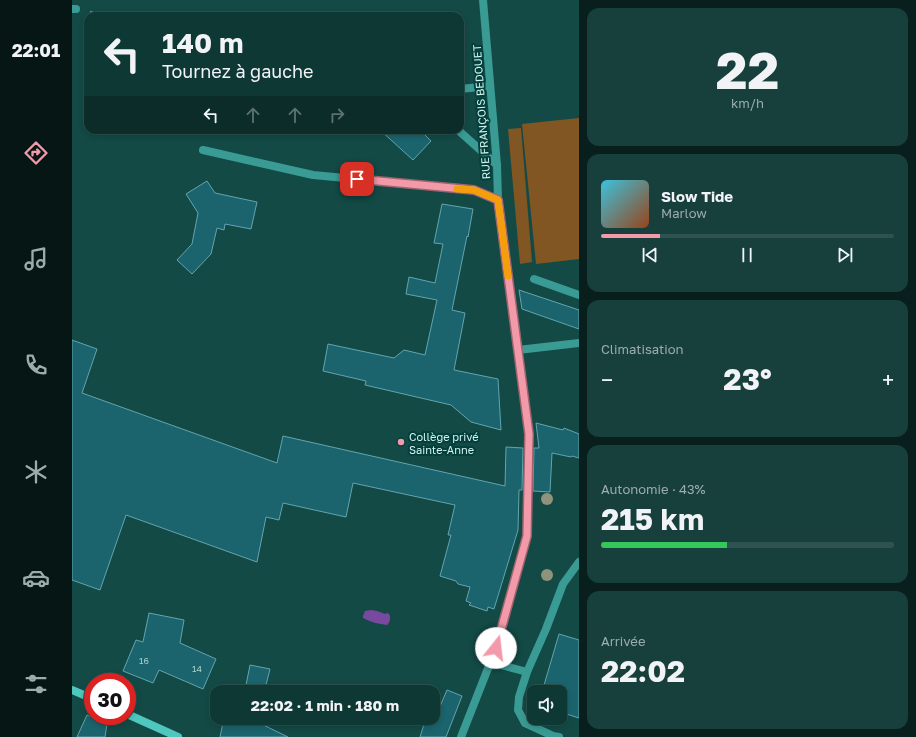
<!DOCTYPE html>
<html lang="fr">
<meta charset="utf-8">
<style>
:root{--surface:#0e3834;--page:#173f3c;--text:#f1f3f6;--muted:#9bacac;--line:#2e524f;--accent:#f39aaa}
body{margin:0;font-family:"Golos Text",sans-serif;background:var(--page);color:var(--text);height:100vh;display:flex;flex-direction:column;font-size:15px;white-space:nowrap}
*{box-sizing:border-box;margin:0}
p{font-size:13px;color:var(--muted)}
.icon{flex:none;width:22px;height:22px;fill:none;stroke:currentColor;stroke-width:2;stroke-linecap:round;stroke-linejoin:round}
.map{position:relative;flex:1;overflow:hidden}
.sheet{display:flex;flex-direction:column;gap:8px;padding:8px;background:#081f1d;width:337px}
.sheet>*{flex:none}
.banner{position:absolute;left:12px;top:12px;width:380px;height:122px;border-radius:12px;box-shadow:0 2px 6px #0003,0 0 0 1px var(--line);background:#0e3834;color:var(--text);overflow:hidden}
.controls{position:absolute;left:455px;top:685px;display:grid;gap:8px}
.controls a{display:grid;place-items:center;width:40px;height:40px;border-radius:8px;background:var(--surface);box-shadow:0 2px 6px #0003,0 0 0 1px var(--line);font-size:20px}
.speed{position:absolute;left:12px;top:673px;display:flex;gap:8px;font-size:20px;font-weight:700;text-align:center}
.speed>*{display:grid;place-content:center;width:52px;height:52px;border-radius:50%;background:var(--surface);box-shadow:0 2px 6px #0003,0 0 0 1px var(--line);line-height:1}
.speed .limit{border:6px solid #d22;background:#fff;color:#111}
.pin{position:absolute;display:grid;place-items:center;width:34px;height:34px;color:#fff;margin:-17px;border-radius:8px;box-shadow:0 2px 6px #0006}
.me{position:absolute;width:44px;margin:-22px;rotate:16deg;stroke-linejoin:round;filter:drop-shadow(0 0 3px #0008)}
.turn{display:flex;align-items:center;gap:14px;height:84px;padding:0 12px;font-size:18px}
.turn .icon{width:52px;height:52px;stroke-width:2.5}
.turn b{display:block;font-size:28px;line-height:34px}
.lanes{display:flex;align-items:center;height:38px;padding:0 12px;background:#0003;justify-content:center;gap:20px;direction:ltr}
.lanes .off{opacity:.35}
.big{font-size:30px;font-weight:700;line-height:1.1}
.sheet .tile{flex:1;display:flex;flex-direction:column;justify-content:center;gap:6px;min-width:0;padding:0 14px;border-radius:12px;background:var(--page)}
.sheet .dial{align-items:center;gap:0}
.dial b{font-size:52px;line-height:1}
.song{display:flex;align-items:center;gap:12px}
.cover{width:48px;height:48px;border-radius:6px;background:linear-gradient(135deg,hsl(190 70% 55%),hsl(20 70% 35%))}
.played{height:4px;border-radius:2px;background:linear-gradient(90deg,var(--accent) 20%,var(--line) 20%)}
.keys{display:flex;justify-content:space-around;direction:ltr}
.heat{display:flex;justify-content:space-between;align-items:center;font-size:22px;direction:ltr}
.charge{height:6px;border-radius:3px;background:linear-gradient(90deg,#34c759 43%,var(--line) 0)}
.trip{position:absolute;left:138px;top:685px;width:230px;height:40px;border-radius:12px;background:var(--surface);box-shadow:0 2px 6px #0003,0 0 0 1px var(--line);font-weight:700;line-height:40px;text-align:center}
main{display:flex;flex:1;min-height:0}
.tab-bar{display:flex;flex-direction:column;width:72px;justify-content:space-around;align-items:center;background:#061615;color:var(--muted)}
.tab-bar .icon{width:28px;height:28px}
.tab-bar .current{color:var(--accent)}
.tab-bar b{font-size:18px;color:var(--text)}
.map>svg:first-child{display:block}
.green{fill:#815622}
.water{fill:#79489f}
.building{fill:#1b646d;stroke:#62a5af}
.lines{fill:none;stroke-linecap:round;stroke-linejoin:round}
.path{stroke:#64928e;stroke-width:2.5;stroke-dasharray:3 3;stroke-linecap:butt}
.lane{stroke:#3a9b94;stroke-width:8}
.street{stroke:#3a9b94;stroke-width:8}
.secondary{stroke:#4ec8bf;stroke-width:8}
.tree{fill:#8f937b}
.route-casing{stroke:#9e646e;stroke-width:10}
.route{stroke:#f39aaa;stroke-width:7}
.slow{stroke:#f59e0b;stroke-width:7}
.poi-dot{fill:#f39aaa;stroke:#033f3b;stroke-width:1.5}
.labels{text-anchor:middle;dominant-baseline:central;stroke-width:4;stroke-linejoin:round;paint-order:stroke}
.number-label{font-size:9px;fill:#a3cece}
.street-label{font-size:11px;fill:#d0f2ee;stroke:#033f3b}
.poi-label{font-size:11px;fill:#d0f2ee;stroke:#033f3b;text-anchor:start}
</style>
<main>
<nav class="tab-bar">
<b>22:01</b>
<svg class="icon current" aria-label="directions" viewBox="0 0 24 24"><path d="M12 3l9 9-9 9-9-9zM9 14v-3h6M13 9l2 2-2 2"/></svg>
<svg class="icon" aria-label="music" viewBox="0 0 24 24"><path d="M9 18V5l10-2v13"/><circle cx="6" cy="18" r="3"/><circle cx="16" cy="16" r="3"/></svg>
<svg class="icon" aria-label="phone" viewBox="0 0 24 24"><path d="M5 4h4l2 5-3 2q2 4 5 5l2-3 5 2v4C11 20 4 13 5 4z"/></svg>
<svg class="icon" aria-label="climate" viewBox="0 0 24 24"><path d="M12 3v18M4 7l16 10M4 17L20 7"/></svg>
<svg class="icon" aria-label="car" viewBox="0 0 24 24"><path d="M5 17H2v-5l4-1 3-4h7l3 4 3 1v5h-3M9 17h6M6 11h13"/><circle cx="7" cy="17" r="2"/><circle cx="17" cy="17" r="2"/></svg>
<svg class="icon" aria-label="filters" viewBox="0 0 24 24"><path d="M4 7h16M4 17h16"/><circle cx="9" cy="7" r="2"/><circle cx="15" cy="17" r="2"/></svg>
</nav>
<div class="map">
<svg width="507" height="737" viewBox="0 0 507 737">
<rect width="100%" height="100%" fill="#134a46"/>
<g class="green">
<polygon points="507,118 507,259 464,264 450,124"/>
<polygon points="449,128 460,262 448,264 436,129"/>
</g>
<path class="water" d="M299 610 305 611 313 614 315 613 317 614C319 617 318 623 315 625 306 624 299 622 291 618V616L293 611Z"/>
<g class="building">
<polygon points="308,130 348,130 359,141 341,160"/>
<polygon points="135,181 143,193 185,202 179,229 153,224 152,230 145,228 139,254 120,274 105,260 120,244 126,213 114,194"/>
<polygon points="370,204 401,209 396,237 395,236 380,310 393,313 382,370 426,379 429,430 399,422 379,405 293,385 294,381 251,371 256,344 322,358 332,350 353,355 365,300 334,294 337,277 363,283 371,244 362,243"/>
<polygon points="447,290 507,310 507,329 450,309"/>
<polygon points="0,340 25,349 10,393 205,463 211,436 433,486 434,447 451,448 450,490 447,490 446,530 422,609 416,607 415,611 397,605 399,603 394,601 398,587 386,584 384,581 368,576 379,535 376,535 383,505 281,483 274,517 211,503 207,520 194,517 185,562 54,515 28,590 0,580"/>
<polygon points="464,423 491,430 492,428 507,434 507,458 500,456 499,457 480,453 478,492 461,491 462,448 467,448"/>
<polygon points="77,613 112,620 108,643 144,659 131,689 87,670 81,683 51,671 64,640 71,642"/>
<polygon points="487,634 507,640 507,718 488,712 488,692 470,692"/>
<polygon points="178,665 198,669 193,689 174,685"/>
<polygon points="375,690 390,696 374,737 348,737 354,718 363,718"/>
<polygon points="15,715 35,724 33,737 5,737"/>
<polygon points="152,718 177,718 216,737 148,737"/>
</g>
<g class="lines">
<polyline class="path" points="18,12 41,16"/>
<g class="lane">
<polyline points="131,150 241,175 402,190 426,200"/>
<polyline points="462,279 507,295"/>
<polyline points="446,350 507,343"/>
<polyline points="418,662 455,672 447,697 446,710 453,723 481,736 487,737"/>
<polyline points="455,672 474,629 491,584 507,562"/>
</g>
<g class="street">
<polyline points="0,9 4,9"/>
<polyline points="388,89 418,86"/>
<polyline points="386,130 425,165"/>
<polyline points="389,737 424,648 455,535 457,433 426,200 425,165 411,0"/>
</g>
<g class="secondary">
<polyline points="0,690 21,699"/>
<polyline points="55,714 106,737"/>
</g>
</g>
<g class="tree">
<circle cx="475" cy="499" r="6"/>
<circle cx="475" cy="575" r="6"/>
</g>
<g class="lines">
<defs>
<polyline id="route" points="285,179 402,190 426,200 457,434 455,536 424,648"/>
</defs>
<use href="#route" class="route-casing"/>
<use href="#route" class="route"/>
<polyline class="slow" points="385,189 402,190 426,200 436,276"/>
</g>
<circle class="poi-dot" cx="329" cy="442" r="4"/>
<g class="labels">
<g class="number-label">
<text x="72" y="660">16</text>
<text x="125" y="668">14</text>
</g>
<g class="street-label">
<text transform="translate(409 112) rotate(-94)">RUE FRANÇOIS BEDOUET</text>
</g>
<g class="poi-label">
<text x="337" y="436">Collège privé<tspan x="337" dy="13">Sainte-Anne</tspan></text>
</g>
</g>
</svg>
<div class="controls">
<a><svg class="icon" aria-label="sound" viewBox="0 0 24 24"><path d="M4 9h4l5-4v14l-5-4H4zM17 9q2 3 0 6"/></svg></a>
</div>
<div class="speed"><div class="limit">30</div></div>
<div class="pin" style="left:285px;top:179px;background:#d93025"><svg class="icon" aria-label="arrive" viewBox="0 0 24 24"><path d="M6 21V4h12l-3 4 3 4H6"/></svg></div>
<svg class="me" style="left:424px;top:648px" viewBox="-20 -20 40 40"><circle r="19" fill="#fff"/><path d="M0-13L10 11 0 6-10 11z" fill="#f39aaa"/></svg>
<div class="trip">22:02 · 1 min · 180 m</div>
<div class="banner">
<div class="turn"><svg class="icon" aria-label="left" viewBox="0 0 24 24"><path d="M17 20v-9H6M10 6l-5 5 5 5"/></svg><div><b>140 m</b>Tournez à gauche</div></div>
<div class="lanes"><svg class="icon" aria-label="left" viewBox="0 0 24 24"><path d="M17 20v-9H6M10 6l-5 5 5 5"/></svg><svg class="icon off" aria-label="ahead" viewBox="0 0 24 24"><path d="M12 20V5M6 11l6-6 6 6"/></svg><svg class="icon off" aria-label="ahead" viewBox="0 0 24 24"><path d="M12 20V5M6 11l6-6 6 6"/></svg><svg class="icon off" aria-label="right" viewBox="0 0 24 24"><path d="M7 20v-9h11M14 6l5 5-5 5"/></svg></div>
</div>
</div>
<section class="sheet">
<div class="tile dial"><b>22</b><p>km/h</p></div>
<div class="tile">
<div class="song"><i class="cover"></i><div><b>Slow Tide</b><p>Marlow</p></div></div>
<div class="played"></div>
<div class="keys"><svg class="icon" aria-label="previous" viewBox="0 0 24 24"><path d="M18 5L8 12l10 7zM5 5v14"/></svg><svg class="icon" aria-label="pause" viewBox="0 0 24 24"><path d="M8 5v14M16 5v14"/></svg><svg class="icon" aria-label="next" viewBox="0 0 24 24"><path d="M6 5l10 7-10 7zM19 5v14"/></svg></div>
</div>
<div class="tile"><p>Climatisation</p>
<div class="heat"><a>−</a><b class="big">23°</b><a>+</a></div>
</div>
<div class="tile"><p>Autonomie · 43%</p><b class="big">215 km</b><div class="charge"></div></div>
<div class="tile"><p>Arrivée</p><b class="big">22:02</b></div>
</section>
</main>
